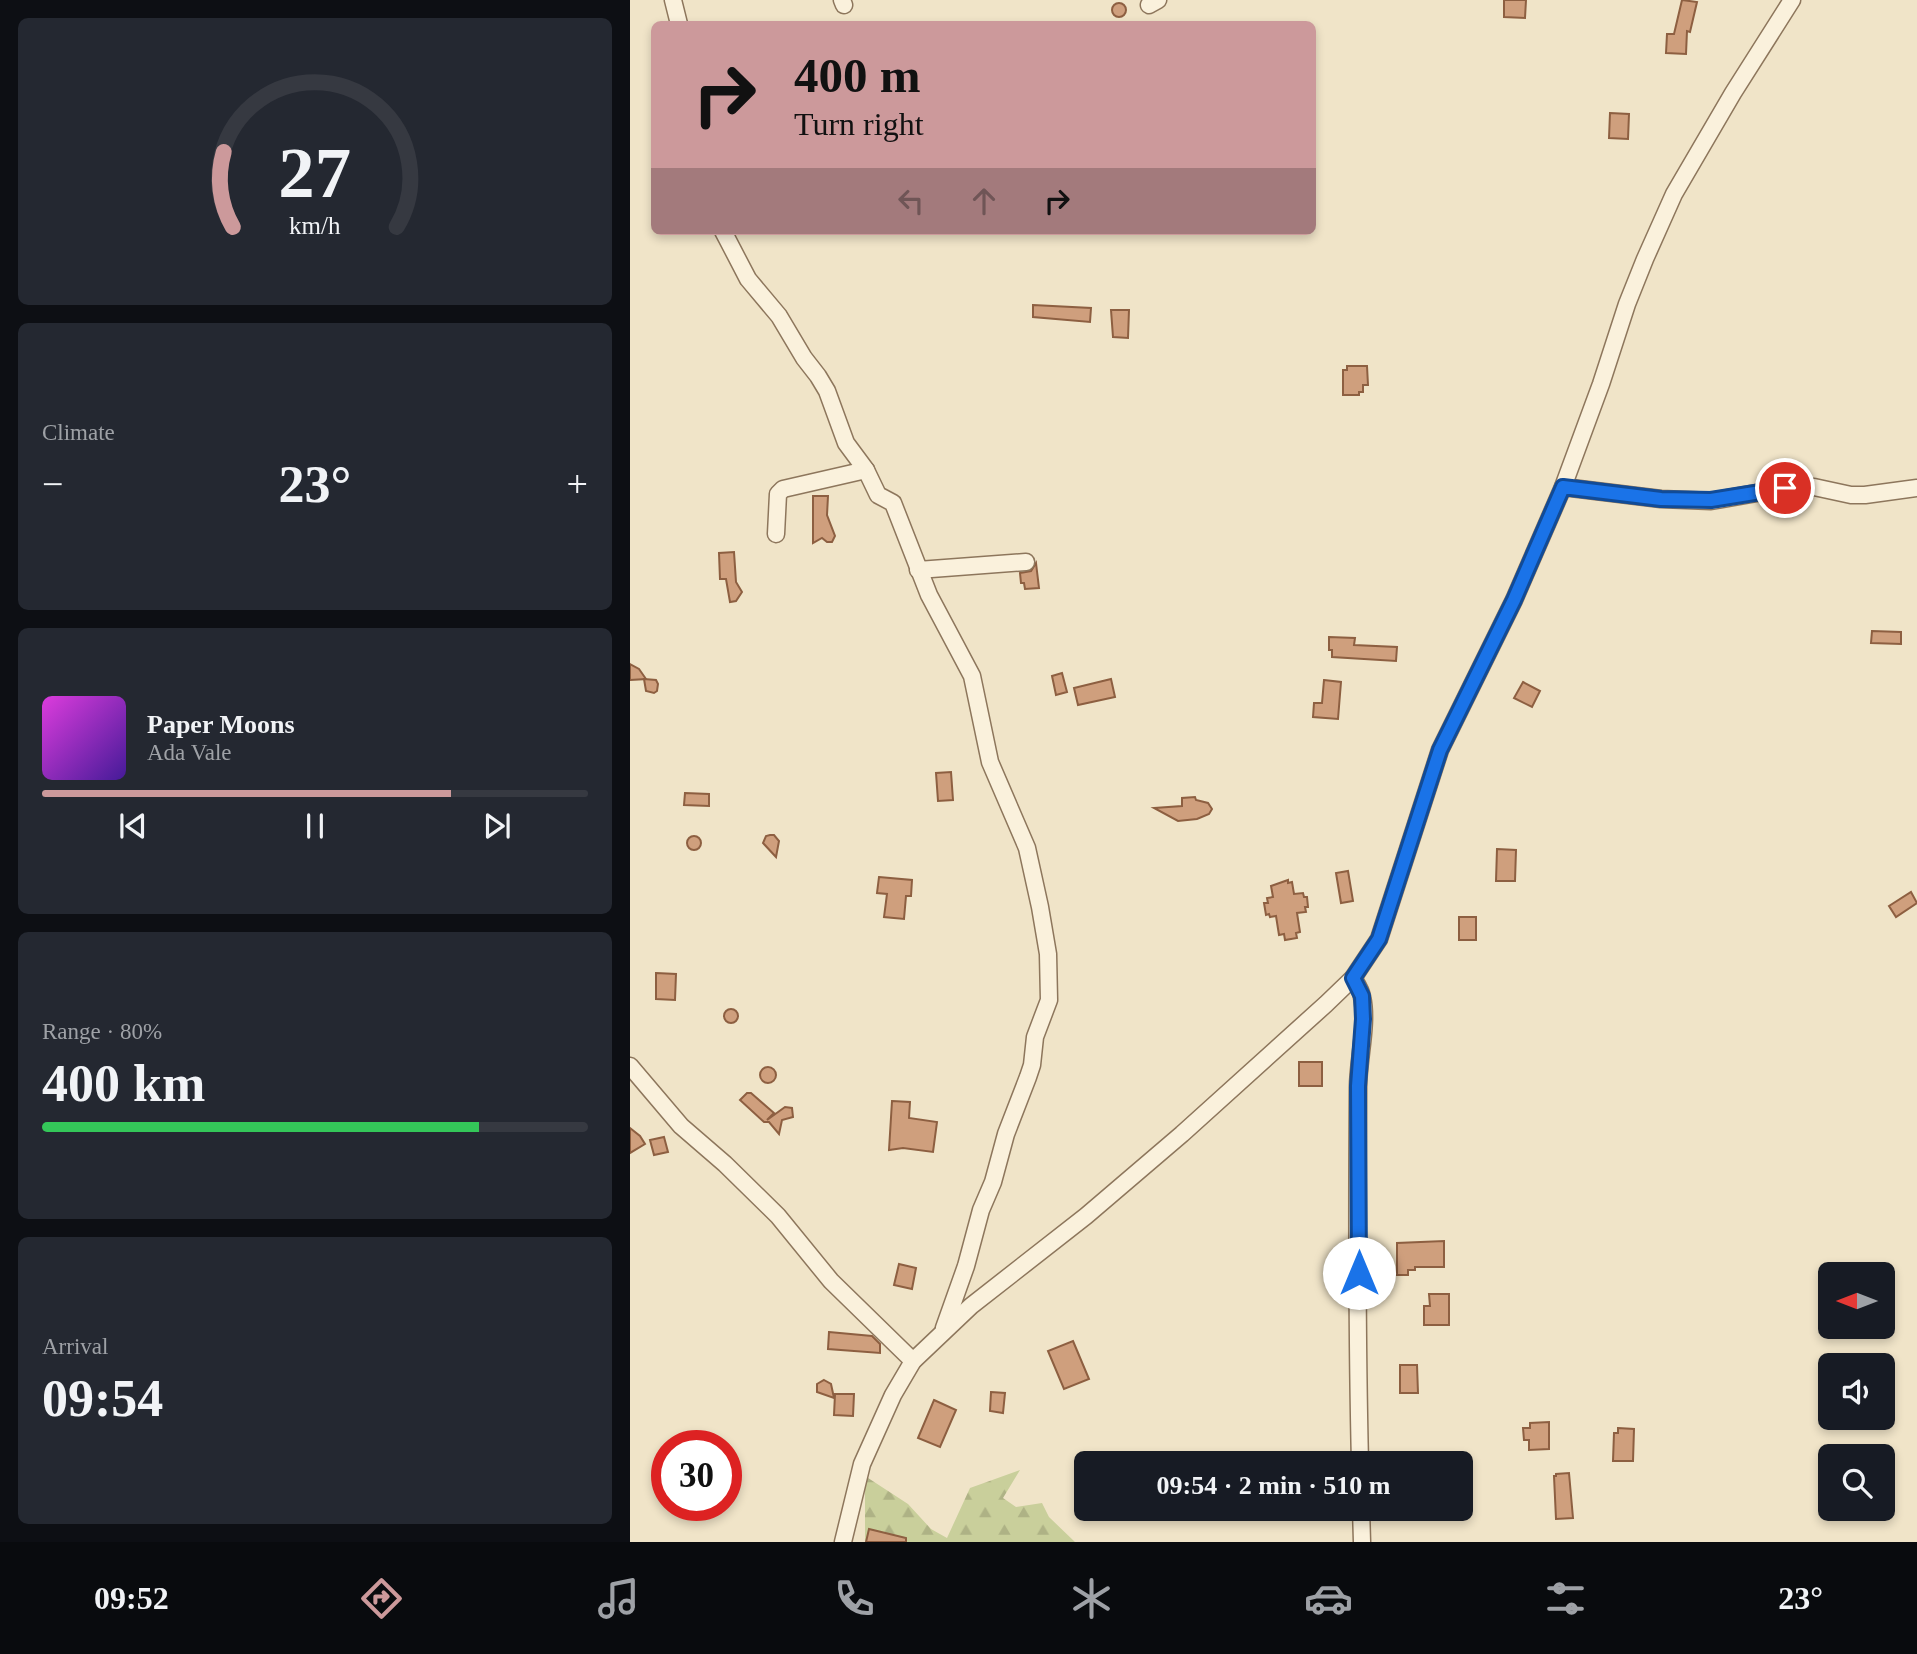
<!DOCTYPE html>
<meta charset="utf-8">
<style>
:root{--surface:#171b24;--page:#242831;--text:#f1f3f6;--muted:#9ea1a6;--line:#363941;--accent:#cc999b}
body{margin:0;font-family:Georgia,serif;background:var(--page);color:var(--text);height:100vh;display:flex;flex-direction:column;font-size:26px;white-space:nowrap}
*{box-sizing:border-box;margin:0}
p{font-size:23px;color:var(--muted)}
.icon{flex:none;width:38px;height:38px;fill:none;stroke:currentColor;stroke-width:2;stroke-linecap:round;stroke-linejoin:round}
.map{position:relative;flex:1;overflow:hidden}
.panel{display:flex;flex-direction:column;gap:18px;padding:18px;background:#0d0f14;width:630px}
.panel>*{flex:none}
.guide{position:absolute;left:21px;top:21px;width:665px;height:214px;border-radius:10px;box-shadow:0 4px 10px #0003;background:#cc999b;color:#111;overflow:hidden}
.needle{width:46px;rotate:270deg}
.tools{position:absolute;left:1188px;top:1262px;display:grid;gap:14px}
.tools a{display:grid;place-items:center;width:77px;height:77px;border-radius:10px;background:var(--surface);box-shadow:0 4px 10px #0003;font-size:35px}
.speed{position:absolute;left:21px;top:1430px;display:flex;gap:14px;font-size:35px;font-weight:700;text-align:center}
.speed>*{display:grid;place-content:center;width:91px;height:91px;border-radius:50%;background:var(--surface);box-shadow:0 4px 10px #0003;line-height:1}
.speed .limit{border:10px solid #d22;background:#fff;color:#111}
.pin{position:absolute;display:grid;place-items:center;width:60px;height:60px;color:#fff;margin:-30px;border:4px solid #fff;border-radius:50%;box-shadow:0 2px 7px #0007}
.me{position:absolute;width:77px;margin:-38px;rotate:0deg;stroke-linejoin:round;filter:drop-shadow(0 0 5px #0008)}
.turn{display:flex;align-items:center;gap:24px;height:147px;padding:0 28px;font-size:32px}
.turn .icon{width:91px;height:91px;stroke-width:2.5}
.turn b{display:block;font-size:49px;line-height:60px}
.lanes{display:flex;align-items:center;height:66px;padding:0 28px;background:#0003;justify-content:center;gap:35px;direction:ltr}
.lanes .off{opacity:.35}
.big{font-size:52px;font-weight:700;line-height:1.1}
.panel .widget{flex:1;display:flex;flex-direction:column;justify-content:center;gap:10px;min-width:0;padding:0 24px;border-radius:10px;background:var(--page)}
.panel .dial{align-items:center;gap:0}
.dial svg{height:182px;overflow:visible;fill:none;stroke:var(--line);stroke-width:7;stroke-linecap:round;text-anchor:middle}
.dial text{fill:var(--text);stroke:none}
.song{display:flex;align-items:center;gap:21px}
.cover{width:84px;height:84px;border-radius:10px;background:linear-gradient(135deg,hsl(300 70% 55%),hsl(260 70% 35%))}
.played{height:7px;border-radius:4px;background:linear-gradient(90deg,var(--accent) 75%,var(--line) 75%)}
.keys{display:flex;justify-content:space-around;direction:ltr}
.heat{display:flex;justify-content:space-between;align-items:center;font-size:38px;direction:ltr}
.charge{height:10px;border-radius:5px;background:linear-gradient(90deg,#34c759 80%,var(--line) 0)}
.trip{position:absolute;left:444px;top:1451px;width:399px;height:70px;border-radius:10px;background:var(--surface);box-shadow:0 4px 10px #0003;font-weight:700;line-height:70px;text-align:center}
.tab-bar{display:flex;height:112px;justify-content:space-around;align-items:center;background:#090b0e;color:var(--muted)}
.tab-bar .icon{width:49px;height:49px}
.tab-bar .active{color:var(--accent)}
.tab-bar b{font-size:32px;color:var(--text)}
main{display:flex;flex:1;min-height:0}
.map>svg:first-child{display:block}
.forest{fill:url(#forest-firs)}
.building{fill:#cf9f7d;stroke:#8d5f41;stroke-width:2}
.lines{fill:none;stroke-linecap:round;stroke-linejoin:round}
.minor-casing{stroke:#8d765c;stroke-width:19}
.minor{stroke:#faf1dc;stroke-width:16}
.route-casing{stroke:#114b97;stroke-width:18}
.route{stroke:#1a73e8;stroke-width:12}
</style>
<main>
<section class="panel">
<div class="widget dial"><svg viewBox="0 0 100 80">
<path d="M14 69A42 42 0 1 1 86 69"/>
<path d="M14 69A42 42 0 0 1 10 36" stroke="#cc999b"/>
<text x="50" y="56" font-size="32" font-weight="700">27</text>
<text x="50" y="72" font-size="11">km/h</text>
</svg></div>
<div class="widget"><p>Climate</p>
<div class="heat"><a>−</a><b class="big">23°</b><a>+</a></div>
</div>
<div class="widget">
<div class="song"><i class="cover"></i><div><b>Paper Moons</b><p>Ada Vale</p></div></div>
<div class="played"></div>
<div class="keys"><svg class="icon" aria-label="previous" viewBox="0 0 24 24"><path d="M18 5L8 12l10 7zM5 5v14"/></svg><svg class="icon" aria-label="pause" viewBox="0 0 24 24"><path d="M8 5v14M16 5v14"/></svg><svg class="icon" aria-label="next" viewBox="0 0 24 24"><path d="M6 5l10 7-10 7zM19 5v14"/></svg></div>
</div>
<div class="widget"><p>Range · 80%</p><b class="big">400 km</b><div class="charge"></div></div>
<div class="widget"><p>Arrival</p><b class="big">09:54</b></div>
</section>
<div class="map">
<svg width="1287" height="1542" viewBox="0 0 1287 1542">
<defs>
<pattern id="forest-firs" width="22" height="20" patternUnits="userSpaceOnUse" patternTransform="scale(1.75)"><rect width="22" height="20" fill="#c9cf9b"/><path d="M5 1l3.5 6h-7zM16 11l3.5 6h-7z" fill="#aeb285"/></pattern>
</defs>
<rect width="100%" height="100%" fill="#f0e4c8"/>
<polygon class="forest" points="390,1470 373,1498 386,1507 412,1503 419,1517 445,1542 235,1542 235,1476 278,1504 301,1529 317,1538 340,1488"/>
<g class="building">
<polygon points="874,0 896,0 895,18 874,17"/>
<polygon points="1052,0 1067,2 1060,32 1057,31 1056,54 1036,53 1037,34 1044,34"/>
<circle cx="489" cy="10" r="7"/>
<polygon points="980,113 999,114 998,139 979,138"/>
<polygon points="403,305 461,308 460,322 403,317"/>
<polygon points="481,310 499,310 498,338 483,337"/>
<polygon points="717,366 737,366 738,385 733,385 733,392 729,392 729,395 713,395 713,370 717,370"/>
<polygon points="183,496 198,496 197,515 205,536 202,542 197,542 192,538 183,543"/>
<polygon points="104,552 106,582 112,592 106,601 100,602 96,579 90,579 89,553"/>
<polygon points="406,563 409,588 395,589 394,583 391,583 390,573 401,571"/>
<polygon points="1242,631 1271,632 1271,644 1241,643"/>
<polygon points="699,637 725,638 724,645 767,647 766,661 702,657 702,650 699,650"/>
<polygon points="0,664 9,669 16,679 0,680"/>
<polygon points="432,673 437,692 426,695 422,676"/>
<polygon points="14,679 26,680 28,684 27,691 24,693 16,691"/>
<polygon points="481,679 485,697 448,705 444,688"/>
<polygon points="694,680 711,682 708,719 683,717 684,703 692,703"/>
<polygon points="893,682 910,691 902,707 884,698"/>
<polygon points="321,772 323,800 308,801 306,773"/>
<polygon points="55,793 79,794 79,806 54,805"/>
<polygon points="565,797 566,800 578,803 582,809 579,814 567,819 548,821 524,808 552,806 552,798"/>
<polygon points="140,835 144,835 149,841 146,857 133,843 136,836"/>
<circle cx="64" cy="843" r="7"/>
<polygon points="867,849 886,850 885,881 866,881"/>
<polygon points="718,871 723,901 711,903 706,873"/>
<polygon points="249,877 282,880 281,896 276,896 274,919 254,917 257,894 247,893"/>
<polygon points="658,880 658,883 662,882 664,894 673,893 674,897 677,897 678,907 675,907 676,912 667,913 670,932 666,933 667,938 655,940 654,934 649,935 646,916 640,917 639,914 636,915 634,903 638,903 637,898 643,897 641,886"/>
<polygon points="1281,892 1287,903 1266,917 1259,906"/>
<rect x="829" y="917" width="17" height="23"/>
<polygon points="26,973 46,974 45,1000 26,999"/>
<circle cx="101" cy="1016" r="7"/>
<rect x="669" y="1062" width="23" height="24"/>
<circle cx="138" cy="1075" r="8"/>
<polygon points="117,1093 121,1093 144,1113 137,1120 155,1107 162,1108 163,1117 152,1120 149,1134 139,1122 134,1122 110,1100"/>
<polygon points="262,1101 280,1102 279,1118 307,1122 303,1152 273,1148 259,1150"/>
<polygon points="0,1128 10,1136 15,1144 0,1153"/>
<polygon points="34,1137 38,1152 24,1155 20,1140"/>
<polygon points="814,1241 814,1267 785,1267 785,1270 778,1270 778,1275 767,1275 767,1243"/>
<polygon points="269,1264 286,1268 282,1289 264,1285"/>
<polygon points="799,1294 819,1294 819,1325 794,1325 794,1306 800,1306"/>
<polygon points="199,1332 242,1336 250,1344 250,1353 198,1349"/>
<polygon points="443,1341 459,1379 434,1389 418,1351"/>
<polygon points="770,1365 787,1365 788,1393 770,1393"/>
<polygon points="194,1380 201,1384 204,1398 187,1392 187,1384"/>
<polygon points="361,1392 375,1393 373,1413 360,1411"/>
<polygon points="205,1394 224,1394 223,1416 204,1415"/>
<polygon points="304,1400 326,1410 310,1447 288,1438"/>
<polygon points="919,1422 919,1449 899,1450 899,1440 894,1440 893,1428 900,1428 900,1423"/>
<polygon points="988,1428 1004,1429 1003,1461 983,1461 984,1433 988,1433"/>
<polygon points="939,1473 943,1518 926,1519 924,1476 926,1476 926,1474"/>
<polygon points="239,1529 276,1538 276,1542 236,1542"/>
</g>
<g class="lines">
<defs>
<g id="minor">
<polyline points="43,0 49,24"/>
<polyline points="212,0 214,5"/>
<polyline points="519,5 528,0"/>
<polyline points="93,231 118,279 149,316 174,358 188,376 197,391 216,443 236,470 248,495 263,503 299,595 342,676 360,762 397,848 410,907 418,954 419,1000 405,1037 402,1065 398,1077 376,1134 363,1182 351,1210 336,1266 314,1328"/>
<polyline points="933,487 1031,499 1081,501 1155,488 1184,487 1221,495 1235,495 1287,488"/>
<polyline points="146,534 148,494 153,489 236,470"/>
<polyline points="288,570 396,562"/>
<path d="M723 978C726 983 731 990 732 997 738 1023 728 1060 728 1088 727 1213 727 1338 730 1463"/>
<polyline points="0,1066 51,1126 95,1164 148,1216 201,1281 283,1361"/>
<polyline points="731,1508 732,1542"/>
<polyline points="213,1542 232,1464 263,1395 283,1361 341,1306 456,1216 552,1134 696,1004 723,978 749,939 810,750 884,600 933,487 971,384 997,304 1015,259 1044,194 1103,93 1162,0"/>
</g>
</defs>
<use href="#minor" class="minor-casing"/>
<use href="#minor" class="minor"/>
</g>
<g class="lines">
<defs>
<polyline id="route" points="729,1273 728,1086 733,1019 732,996 723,978 749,939 810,750 884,600 933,487 1031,499 1081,500 1155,488"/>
</defs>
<use href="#route" class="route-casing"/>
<use href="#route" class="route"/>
</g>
</svg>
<div class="tools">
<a><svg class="needle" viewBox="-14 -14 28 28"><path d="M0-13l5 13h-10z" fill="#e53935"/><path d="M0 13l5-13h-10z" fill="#9ea1a6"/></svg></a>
<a><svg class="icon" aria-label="sound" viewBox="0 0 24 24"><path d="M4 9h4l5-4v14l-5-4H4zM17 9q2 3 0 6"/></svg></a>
<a><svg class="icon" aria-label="search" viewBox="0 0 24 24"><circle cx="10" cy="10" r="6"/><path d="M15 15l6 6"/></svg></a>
</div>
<div class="speed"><div class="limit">30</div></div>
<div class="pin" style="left:1155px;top:488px;background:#d93025"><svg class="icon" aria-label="arrive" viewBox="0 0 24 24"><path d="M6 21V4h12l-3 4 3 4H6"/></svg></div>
<svg class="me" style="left:729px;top:1273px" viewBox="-20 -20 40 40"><circle r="19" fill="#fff"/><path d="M0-13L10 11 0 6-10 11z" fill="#1a73e8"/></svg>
<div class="trip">09:54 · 2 min · 510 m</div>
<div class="guide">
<div class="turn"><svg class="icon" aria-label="right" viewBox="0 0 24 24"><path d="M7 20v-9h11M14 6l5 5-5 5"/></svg><div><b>400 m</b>Turn right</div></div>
<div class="lanes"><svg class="icon off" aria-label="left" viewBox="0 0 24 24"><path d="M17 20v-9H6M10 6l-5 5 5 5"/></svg><svg class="icon off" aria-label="ahead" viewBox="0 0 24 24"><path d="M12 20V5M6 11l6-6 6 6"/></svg><svg class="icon" aria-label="right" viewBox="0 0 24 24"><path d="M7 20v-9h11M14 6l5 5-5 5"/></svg></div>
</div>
</div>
</main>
<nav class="tab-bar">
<b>09:52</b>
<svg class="icon active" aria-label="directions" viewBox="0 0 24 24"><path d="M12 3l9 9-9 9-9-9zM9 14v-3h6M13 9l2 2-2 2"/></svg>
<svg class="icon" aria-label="music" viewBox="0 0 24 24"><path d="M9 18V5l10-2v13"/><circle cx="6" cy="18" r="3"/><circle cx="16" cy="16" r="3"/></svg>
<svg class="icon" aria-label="phone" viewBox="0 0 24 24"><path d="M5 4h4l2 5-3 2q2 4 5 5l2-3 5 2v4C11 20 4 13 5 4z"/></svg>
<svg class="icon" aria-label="climate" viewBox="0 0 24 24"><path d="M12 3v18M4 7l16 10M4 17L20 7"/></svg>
<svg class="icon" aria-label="car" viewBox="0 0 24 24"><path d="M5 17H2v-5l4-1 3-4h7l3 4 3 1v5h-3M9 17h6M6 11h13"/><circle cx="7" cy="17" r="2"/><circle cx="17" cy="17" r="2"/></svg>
<svg class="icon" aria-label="filters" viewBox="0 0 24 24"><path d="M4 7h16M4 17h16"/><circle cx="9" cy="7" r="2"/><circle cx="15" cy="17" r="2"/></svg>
<b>23°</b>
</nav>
